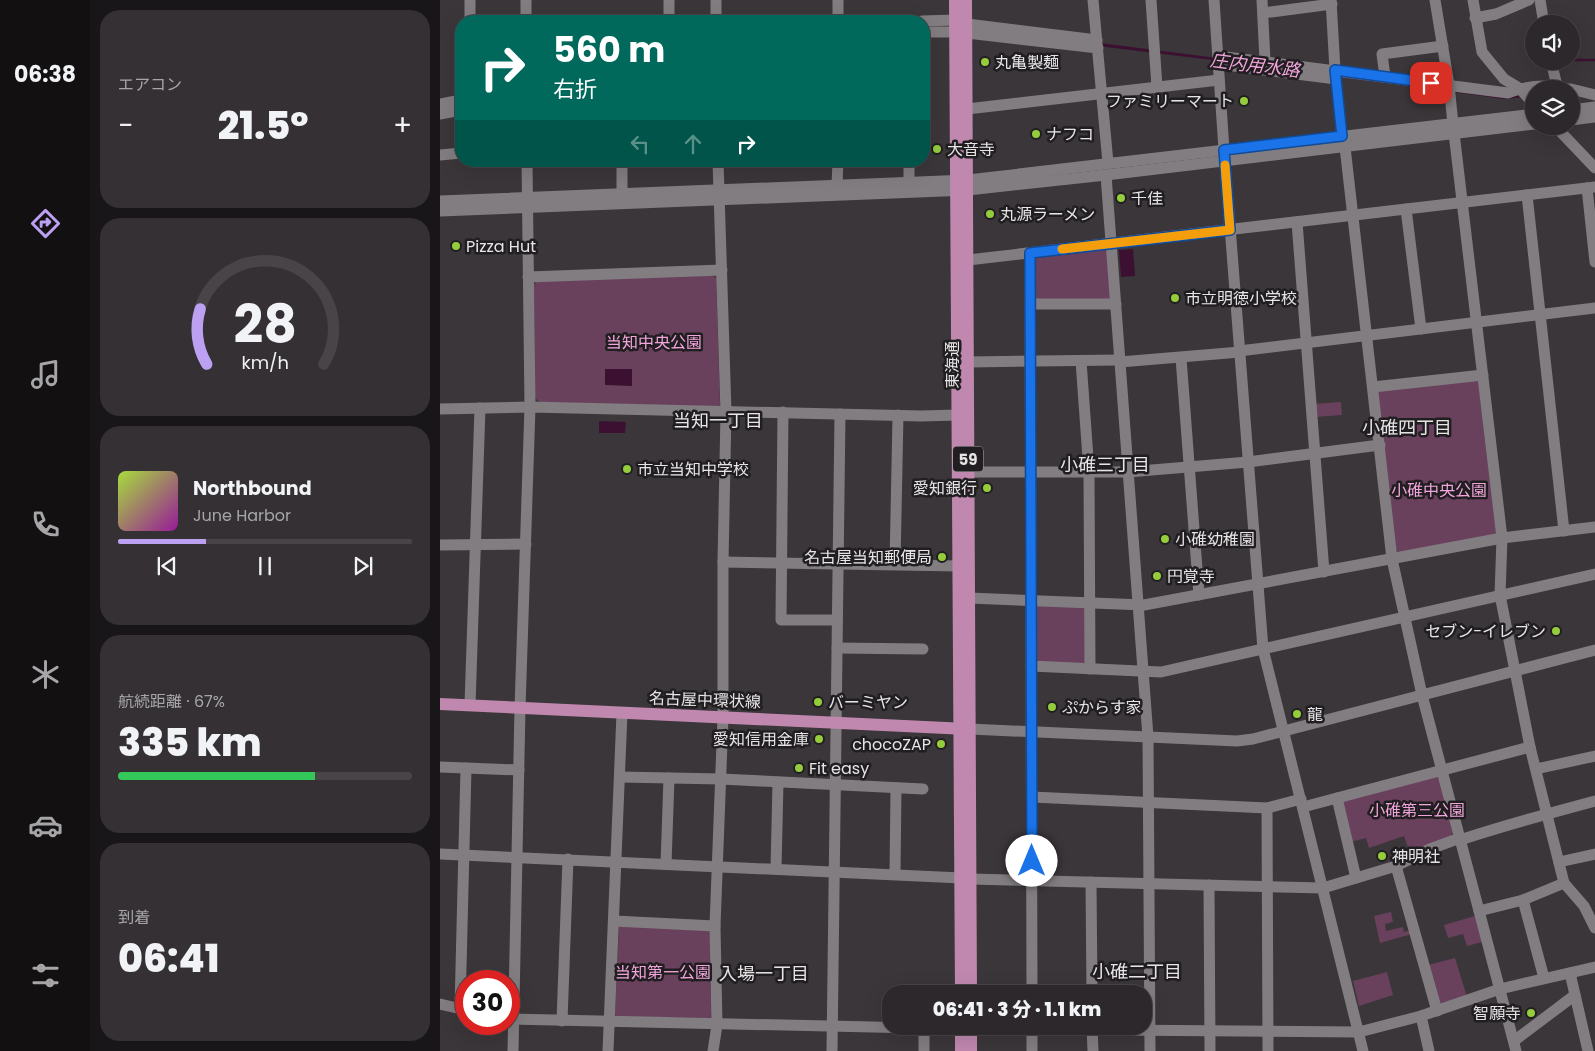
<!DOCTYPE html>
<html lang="ja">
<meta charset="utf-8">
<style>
:root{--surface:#2c282b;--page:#343033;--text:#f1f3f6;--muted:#a6a6a9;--line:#484447;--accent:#bca0f2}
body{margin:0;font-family:Poppins,"Noto Sans JP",sans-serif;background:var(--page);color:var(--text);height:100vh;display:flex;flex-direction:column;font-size:19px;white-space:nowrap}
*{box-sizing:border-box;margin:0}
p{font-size:16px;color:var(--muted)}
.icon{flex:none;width:28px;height:28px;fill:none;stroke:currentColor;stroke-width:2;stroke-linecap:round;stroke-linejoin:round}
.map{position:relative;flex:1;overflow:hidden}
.details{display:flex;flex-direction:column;gap:10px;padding:10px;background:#181618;width:350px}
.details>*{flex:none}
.guide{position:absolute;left:15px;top:15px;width:475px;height:152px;border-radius:20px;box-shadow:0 5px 20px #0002,0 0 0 1px var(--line);background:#00695c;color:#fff;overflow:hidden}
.buttons{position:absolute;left:1085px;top:15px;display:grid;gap:10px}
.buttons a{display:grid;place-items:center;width:55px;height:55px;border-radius:50%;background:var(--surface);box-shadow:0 5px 20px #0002,0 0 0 1px var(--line);font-size:25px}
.speed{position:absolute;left:15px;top:970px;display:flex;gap:10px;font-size:25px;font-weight:700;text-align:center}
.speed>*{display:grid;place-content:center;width:65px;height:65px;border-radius:50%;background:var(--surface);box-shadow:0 5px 20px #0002,0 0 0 1px var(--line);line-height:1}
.speed .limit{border:8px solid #d22;background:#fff;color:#111}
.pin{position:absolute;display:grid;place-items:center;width:42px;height:42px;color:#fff;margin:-21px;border-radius:10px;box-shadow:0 2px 8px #0006}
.me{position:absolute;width:55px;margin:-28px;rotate:0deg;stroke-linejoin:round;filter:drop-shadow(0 0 4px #0008)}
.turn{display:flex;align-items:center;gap:18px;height:105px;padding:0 15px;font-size:22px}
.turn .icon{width:65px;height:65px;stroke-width:2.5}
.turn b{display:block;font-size:35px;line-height:42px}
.lanes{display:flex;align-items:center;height:48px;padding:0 15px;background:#0003;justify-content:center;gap:25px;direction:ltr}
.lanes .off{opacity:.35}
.big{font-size:38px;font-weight:800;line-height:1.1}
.details .widget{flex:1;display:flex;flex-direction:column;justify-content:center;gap:8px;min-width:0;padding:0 18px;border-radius:20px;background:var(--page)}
.details .dial{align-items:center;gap:0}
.dial svg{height:130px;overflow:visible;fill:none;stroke:var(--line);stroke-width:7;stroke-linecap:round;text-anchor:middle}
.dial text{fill:var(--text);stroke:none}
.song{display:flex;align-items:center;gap:15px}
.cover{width:60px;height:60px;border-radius:8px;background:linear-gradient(135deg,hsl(80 70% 55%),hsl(300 70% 35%))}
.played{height:5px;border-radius:2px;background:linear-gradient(90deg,var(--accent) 30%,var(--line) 30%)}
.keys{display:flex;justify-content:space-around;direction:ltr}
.heat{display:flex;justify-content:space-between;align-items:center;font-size:28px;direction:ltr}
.charge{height:8px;border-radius:4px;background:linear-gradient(90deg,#34c759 67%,var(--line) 0)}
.trip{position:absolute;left:442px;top:985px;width:270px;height:50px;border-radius:20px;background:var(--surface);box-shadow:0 5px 20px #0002,0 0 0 1px var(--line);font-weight:800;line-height:50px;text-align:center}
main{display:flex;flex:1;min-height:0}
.dock{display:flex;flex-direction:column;width:90px;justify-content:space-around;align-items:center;background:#121011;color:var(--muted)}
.dock .icon{width:35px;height:35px}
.dock .active{color:var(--accent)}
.dock b{font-size:22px;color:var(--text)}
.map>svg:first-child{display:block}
.green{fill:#69415d}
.water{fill:#3c1031}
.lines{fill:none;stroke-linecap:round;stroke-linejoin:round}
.stream{stroke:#3c1031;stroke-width:2.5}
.minor{stroke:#827d80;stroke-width:11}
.major{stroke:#c088af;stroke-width:12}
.route-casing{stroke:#114b97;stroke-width:12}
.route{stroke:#1a73e8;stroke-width:9}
.slow{stroke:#f59e0b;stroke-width:9}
.poi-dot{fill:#94cc3c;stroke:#201e20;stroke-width:2}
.labels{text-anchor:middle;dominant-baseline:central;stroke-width:5;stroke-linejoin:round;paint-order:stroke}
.shield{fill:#201e20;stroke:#aba9ab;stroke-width:1}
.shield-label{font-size:15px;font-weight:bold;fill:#e7e4e6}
.poi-label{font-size:16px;fill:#e7e4e6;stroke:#201e20;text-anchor:start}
.park-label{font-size:16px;fill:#f1a5da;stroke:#201e20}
.street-label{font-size:16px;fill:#e7e4e6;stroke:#201e20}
.water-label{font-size:18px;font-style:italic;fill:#f1a5da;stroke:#201e20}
.neighbourhood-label{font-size:18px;fill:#e7e4e6;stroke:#201e20}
</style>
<main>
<nav class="dock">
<b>06:38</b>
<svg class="icon active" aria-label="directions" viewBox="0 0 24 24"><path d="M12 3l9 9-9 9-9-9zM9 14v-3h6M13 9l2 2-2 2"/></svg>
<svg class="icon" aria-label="music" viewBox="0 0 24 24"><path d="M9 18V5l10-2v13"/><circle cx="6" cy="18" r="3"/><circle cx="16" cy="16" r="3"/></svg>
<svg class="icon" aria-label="phone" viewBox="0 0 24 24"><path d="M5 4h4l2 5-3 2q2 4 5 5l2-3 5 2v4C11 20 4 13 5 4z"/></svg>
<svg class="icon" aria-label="climate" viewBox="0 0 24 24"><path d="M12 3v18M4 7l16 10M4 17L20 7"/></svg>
<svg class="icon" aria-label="car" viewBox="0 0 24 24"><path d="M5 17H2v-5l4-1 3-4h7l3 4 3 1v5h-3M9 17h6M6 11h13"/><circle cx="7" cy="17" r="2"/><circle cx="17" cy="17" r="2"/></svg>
<svg class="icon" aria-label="filters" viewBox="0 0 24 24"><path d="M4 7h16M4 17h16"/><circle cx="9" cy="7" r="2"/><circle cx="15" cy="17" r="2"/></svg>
</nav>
<section class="details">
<div class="widget"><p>エアコン</p>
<div class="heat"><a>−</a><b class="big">21.5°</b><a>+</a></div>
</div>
<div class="widget dial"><svg viewBox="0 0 100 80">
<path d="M14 69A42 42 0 1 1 86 69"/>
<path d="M14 69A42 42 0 0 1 10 35" stroke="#bca0f2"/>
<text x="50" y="56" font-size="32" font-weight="700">28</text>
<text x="50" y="72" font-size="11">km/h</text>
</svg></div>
<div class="widget">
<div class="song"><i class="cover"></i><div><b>Northbound</b><p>June Harbor</p></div></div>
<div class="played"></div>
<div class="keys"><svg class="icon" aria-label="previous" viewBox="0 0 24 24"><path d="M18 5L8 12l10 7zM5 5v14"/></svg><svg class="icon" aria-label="pause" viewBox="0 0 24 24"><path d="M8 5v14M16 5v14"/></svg><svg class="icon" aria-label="next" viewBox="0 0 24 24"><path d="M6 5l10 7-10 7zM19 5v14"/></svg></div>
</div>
<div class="widget"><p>航続距離 · 67%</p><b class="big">335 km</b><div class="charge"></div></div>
<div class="widget"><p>到着</p><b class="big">06:41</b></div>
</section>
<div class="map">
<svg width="1155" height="1051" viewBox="0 0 1155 1051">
<rect width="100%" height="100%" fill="#3b3639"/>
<g class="green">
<polygon points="665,250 668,253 672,298 670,301 597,301 594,298 594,261 596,258"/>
<polygon points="272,275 276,278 280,405 278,408 101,403 95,398 94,285 97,281"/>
<polygon points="1035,380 1038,382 1056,532 1055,535 958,552 954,549 937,393 939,390"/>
<polygon points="901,402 902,415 875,417 874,404"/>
<polygon points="599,605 643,607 646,610 646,661 643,664 599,662 596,658 596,607"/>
<polygon points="995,776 999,778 1013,832 1011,836 970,853 964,836 929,848 926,838 911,842 902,800"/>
<polygon points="951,912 953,922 945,924 946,931 963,927 964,932 971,930 972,934 940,943 934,916"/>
<polygon points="1035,916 1042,942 1027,946 1023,934 1008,938 1004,925"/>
<polygon points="179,926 267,930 270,932 271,1018 177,1017 175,1014"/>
<polygon points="1015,958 1027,997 999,1004 988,965"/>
<polygon points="947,972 953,995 919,1006 913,981"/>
</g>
<g class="water">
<polygon points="535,27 785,59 1091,92 1082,97 1065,99 772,60 535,31"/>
<polygon points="693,249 695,276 681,277 679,250"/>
<polygon points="165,369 192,369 192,386 165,385"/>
<polygon points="159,421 186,422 185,433 159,433"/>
</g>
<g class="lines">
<polyline class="stream" points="1131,60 1155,60"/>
<g class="minor">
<polyline points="30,0 30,21"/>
<polyline points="653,0 668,163"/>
<polyline points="711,0 717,87"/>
<polyline points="774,0 784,150 823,649 923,1051"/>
<polyline points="822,0 825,61"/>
<polyline points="891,0 895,70 902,136"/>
<polyline points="995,0 1009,85 1013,124"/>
<polyline points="1033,0 1042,52 1064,79 1079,88 1094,104"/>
<polyline points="1100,0 1104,24"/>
<polyline points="823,13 892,4"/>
<polyline points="1035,18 1056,14 1089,0"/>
<polyline points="86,21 86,0"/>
<polyline points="229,21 229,0"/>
<polyline points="276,21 276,0"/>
<polyline points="398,21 398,0"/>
<polyline points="482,21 515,20"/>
<polyline points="527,24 657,40"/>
<polyline points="484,32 515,32"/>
<polyline points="527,33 658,48"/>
<path d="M778 56 1068 93C1088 85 1107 84 1129 89"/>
<polyline points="1111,61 1117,86"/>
<polyline points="778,64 896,79"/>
<polyline points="945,77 942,54 1003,46"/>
<polyline points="1131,89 1155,95"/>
<polyline points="0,104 21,100"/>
<polyline points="527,109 779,80"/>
<polyline points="1131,110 1155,107"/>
<polyline points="0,114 21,110"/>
<polyline points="1131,120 1155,117"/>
<polyline points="1115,126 1155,168"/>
<polyline points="1014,133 1062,538 1060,595 1090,747 1124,883 1083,900 1039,911"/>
<polyline points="905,147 952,559 982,695 1076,1051"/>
<polyline points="0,155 21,153"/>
<polyline points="469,161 469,183"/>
<polyline points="666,175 708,737 710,1051"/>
<polyline points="397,185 398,161"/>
<polyline points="1147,188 1155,262"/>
<polyline points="182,193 182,161"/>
<polyline points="1087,195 1124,531"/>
<polyline points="0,201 528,180 1094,114"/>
<polyline points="966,209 981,329"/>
<polyline points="0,211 528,190 666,175 1094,124"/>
<polyline points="857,222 884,572"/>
<polyline points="590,253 592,994"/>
<polyline points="528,260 1155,187"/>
<polyline points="88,277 282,270"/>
<polyline points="590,304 676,304"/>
<polyline points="799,351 1155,308"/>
<polyline points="741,358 759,595"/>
<polyline points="641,361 649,472 650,669"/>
<polyline points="528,362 680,360"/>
<polyline points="680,362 800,352"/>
<polyline points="933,387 1043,375"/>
<polyline points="0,409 90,407 481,416 518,415"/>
<polyline points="343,412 341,620 397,620"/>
<polyline points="521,472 688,472 808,462 940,445"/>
<polyline points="0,545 86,544"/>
<polyline points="283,562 519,566"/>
<polyline points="455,564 458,415"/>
<polyline points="529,598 704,605 1062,538 1155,527"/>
<polyline points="397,648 483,649"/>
<polyline points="591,666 721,672 1155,574"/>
<polyline points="30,705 40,408"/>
<polyline points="530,729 797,741 813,739 1155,650"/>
<polyline points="0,767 79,770"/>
<polyline points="1096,769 1155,756"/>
<polyline points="180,777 281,779 483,789"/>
<polyline points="592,797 827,808 861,799"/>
<polyline points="897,798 916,878"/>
<polyline points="863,807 1090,747"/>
<polyline points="827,808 828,1051"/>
<path d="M1020 840C1065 825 1110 813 1155 801"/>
<polyline points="0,854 521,878"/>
<polyline points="1119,862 1155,854"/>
<polyline points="226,864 229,778"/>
<polyline points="956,866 997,1011"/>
<polyline points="336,869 338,782"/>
<polyline points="455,874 456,788"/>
<polyline points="531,879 883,888 956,866 990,849 1020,838"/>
<polyline points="651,882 652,994"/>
<polyline points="1124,883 1144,906 1155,928"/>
<polyline points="769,885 770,1051"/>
<polyline points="1083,900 1104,978"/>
<polyline points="174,921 275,926"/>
<polyline points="1130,973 1148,1051"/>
<polyline points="0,1004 26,1010"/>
<polyline points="20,1008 26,768"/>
<polyline points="981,1016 989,1051"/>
<polyline points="69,1019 521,1029"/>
<polyline points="122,1021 128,859"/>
<polyline points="592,1026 592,1051"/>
<polyline points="652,1026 653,1051"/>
<polyline points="531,1029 919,1032 981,1016 1060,989 1155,967"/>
<polyline points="1074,1041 1135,995"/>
<polyline points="73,1051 80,708 90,407 87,161"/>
<polyline points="168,1051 182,713"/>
<polyline points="273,1051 277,1025 275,926 283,717 283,562 286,412 278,161"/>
<polyline points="392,1051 400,414"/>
<polyline points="484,1051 484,1029"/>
</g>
<g class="major">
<polyline points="515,0 521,994"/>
<polyline points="526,0 531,994"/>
<polyline points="0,704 527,729"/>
<polyline points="521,1051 521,1026"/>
<polyline points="531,1051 531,1026"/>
</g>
</g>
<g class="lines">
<defs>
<polyline id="route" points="592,861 590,253 790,230 784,150 902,136 895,70 991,83"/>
</defs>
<use href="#route" class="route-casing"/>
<use href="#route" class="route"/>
<polyline class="slow" points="622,249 790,230 785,165"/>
</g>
<g class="poi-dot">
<circle cx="545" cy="62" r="5"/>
<circle cx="804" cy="101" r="5"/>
<circle cx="596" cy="134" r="5"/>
<circle cx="497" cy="149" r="5"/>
<circle cx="681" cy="198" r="5"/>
<circle cx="550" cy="214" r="5"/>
<circle cx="16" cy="246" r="5"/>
<circle cx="735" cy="298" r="5"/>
<circle cx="187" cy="469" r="5"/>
<circle cx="547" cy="488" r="5"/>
<circle cx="725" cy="539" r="5"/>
<circle cx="502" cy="557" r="5"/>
<circle cx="717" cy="576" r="5"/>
<circle cx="1116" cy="631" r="5"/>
<circle cx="378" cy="702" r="5"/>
<circle cx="612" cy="707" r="5"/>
<circle cx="857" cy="714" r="5"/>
<circle cx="379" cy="739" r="5"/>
<circle cx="501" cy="744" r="5"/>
<circle cx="359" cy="768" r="5"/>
<circle cx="942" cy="856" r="5"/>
<circle cx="1091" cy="1013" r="5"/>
</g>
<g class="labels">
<rect class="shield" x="513" y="446.5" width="30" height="25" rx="4"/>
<g class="shield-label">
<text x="528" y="459">59</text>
</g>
<g class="poi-label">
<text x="555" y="62">丸亀製麺</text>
<text x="794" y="101" text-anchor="end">ファミリーマート</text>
<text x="606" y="134">ナフコ</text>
<text x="507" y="149">大音寺</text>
<text x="691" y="198">千佳</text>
<text x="560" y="214">丸源ラーメン</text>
<text x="26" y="246">Pizza Hut</text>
<text x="745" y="298">市立明徳小学校</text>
<text x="197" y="469">市立当知中学校</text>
<text x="537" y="488" text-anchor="end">愛知銀行</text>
<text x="735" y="539">小碓幼稚園</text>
<text x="492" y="557" text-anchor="end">名古屋当知郵便局</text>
<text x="727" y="576">円覚寺</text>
<text x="1106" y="631" text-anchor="end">セブン-イレブン</text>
<text x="388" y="702">バーミヤン</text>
<text x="622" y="707">ぷからす家</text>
<text x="867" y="714">龍</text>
<text x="369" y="739" text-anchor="end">愛知信用金庫</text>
<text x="491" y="744" text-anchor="end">chocoZAP</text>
<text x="369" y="768">Fit easy</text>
<text x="952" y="856">神明社</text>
<text x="1081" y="1013" text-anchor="end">智願寺</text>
</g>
<g class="park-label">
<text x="214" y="342">当知中央公園</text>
<text x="999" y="490">小碓中央公園</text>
<text x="977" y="810">小碓第三公園</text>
<text x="223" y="972">当知第一公園</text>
</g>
<g class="street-label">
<text transform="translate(512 365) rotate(-90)">東海通</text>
<text transform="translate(265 700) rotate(2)">名古屋中環状線</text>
</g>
<g class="water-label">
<text transform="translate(815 65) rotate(7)">庄内用水路</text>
</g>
<g class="neighbourhood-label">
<text x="278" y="420">当知一丁目</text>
<text x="967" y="427">小碓四丁目</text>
<text x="665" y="464">小碓三丁目</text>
<text x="697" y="971">小碓二丁目</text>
<text x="324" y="973">入場一丁目</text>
</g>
</g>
</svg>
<div class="buttons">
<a><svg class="icon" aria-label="sound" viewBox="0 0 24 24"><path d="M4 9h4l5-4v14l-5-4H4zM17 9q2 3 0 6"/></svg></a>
<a><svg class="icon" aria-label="layers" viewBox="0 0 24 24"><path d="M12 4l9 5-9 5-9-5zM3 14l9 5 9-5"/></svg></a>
</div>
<div class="speed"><div class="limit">30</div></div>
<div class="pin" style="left:991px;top:83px;background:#d93025"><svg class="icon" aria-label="arrive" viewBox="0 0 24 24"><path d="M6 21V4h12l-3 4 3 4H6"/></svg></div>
<svg class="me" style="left:592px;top:861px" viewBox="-20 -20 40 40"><circle r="19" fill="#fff"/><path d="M0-13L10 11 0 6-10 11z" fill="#1a73e8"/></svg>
<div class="trip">06:41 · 3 分 · 1.1 km</div>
<div class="guide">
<div class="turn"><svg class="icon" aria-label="right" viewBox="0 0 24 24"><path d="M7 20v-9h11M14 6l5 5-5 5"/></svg><div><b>560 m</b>右折</div></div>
<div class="lanes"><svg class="icon off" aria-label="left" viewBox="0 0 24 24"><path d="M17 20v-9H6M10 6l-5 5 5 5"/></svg><svg class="icon off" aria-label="ahead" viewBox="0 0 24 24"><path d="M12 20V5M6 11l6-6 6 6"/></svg><svg class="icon" aria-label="right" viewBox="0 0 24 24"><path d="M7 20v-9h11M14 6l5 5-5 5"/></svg></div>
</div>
</div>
</main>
